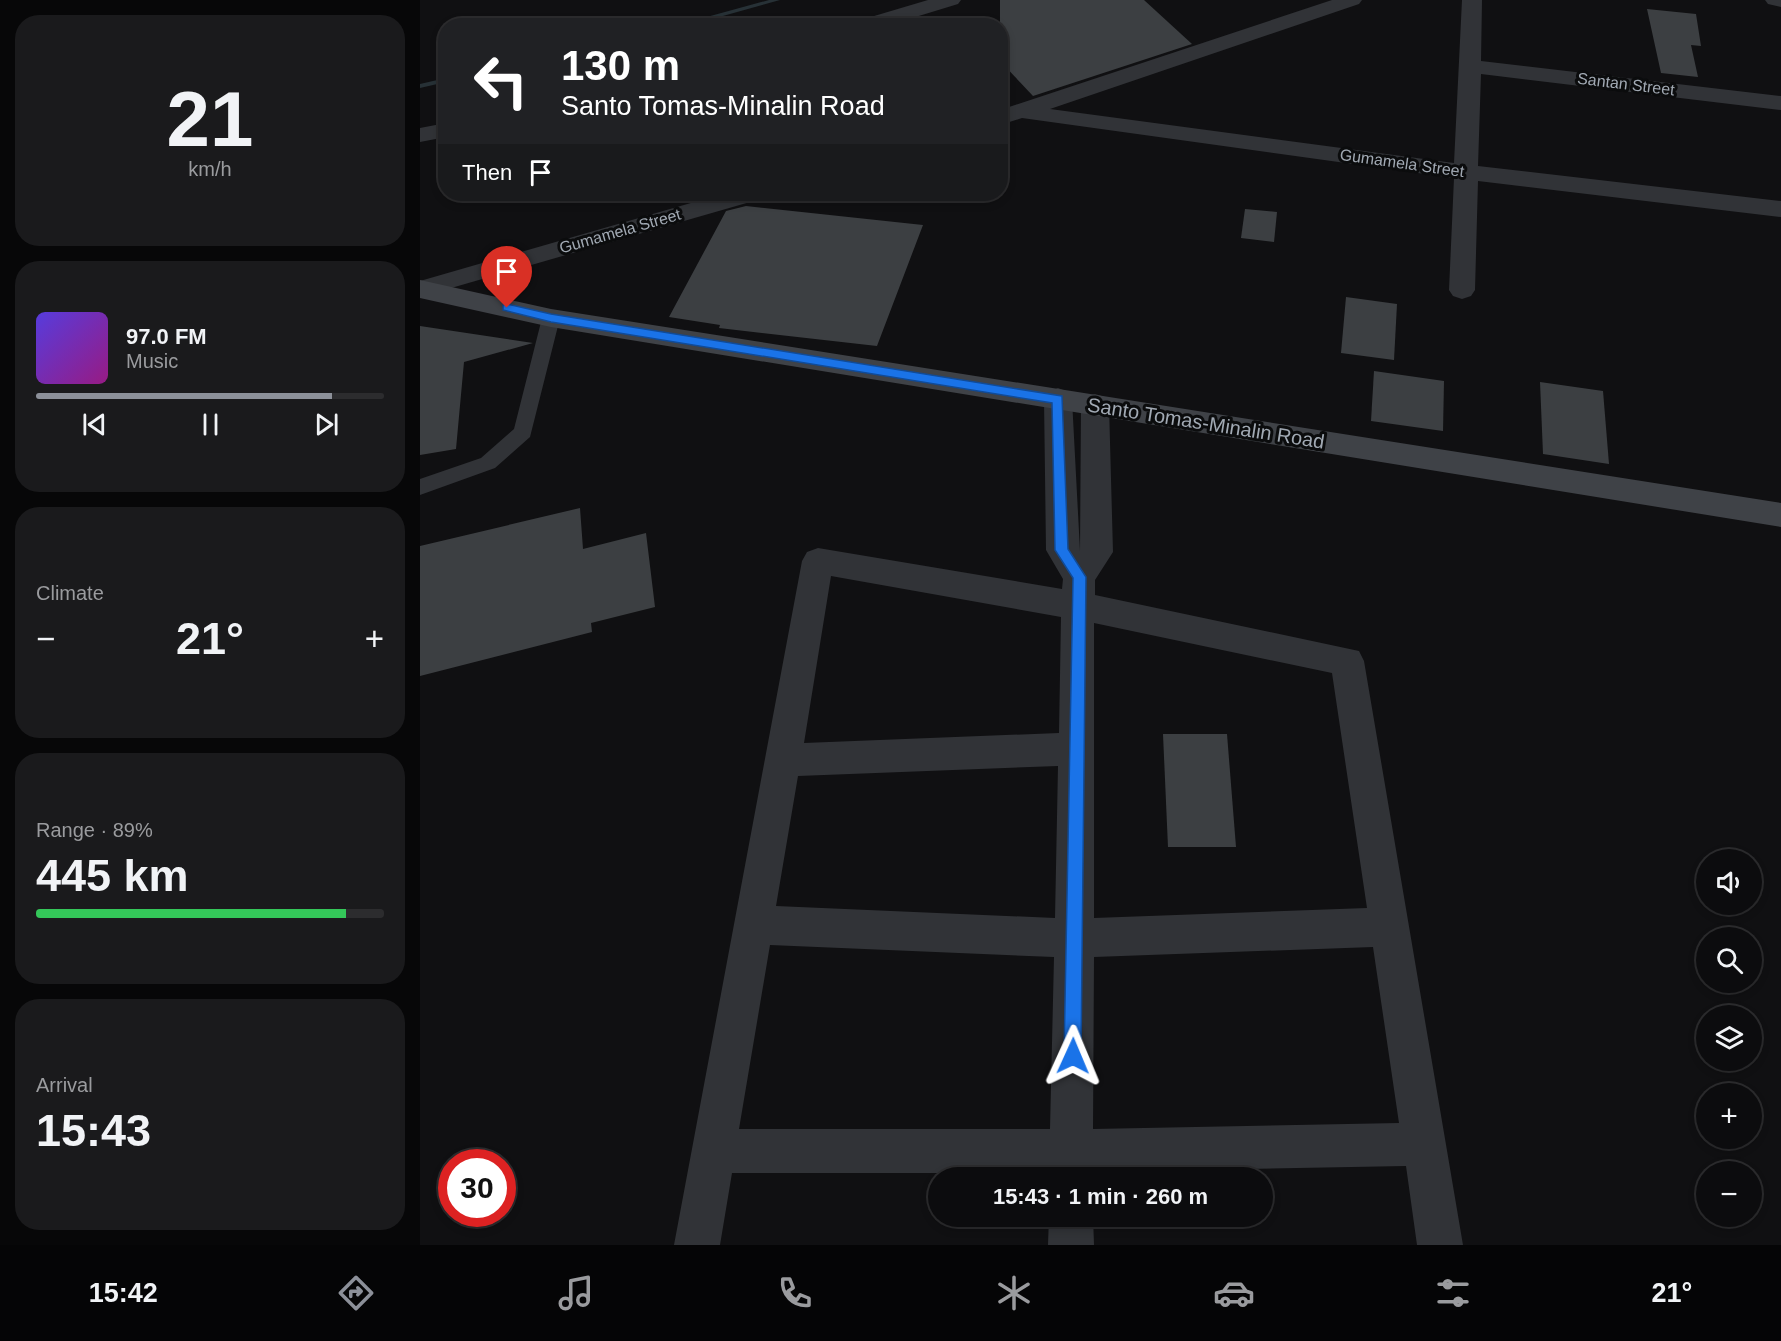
<!DOCTYPE html>
<meta charset="utf-8">
<style>
:root{--surface:#0c0c0e;--page:#1a1a1c;--text:#f1f3f6;--muted:#9a9b9e;--line:#2c2c2e;--accent:#8c9099}
body{margin:0;font-family:Helvetica,sans-serif;background:var(--page);color:var(--text);height:100vh;display:flex;flex-direction:column;font-size:22px;white-space:nowrap}
*{box-sizing:border-box;margin:0}
p{font-size:20px;color:var(--muted)}
.icon{flex:none;width:33px;height:33px;fill:none;stroke:currentColor;stroke-width:2;stroke-linecap:round;stroke-linejoin:round}
.map{position:relative;flex:1;overflow:hidden}
.sheet{display:flex;flex-direction:column;gap:15px;padding:15px;background:#070708;width:420px}
.sheet>*{flex:none}
.banner{position:absolute;left:18px;top:18px;width:570px;height:183px;border-radius:24px;box-shadow:0 3px 9px #0003,0 0 0 2px var(--line);background:#202124;color:#fff;overflow:hidden}
.controls{position:absolute;left:1276px;top:849px;display:grid;gap:12px}
.controls a{display:grid;place-items:center;width:66px;height:66px;border-radius:50%;background:var(--surface);box-shadow:0 3px 9px #0003,0 0 0 2px var(--line);font-size:30px}
.speed{position:absolute;left:18px;top:1149px;display:flex;gap:12px;font-size:30px;font-weight:700;text-align:center}
.speed>*{display:grid;place-content:center;width:78px;height:78px;border-radius:50%;background:var(--surface);box-shadow:0 3px 9px #0003,0 0 0 2px var(--line);line-height:1}
.speed .limit{border:9px solid #d22;background:#fff;color:#111}
.pin{position:absolute;display:grid;place-items:center;width:51px;height:51px;color:#fff;margin:-62px -26px;border-radius:50% 50% 50% 0;rotate:-45deg;box-shadow:0 0 6px #0007}
.pin .icon{rotate:45deg}
.me{position:absolute;width:66px;margin:-33px;rotate:1deg;stroke-linejoin:round;filter:drop-shadow(0 0 4px #0008)}
.turn{display:flex;align-items:center;gap:21px;height:126px;padding:0 24px;font-size:27px}
.turn .icon{width:78px;height:78px;stroke-width:2.5}
.turn b{display:block;font-size:42px;line-height:51px}
.then{display:flex;align-items:center;height:57px;padding:0 24px;background:#0003;gap:12px;font-size:22px}
.big{font-size:45px;font-weight:700;line-height:1.1}
.sheet .widget{flex:1;display:flex;flex-direction:column;justify-content:center;gap:9px;min-width:0;padding:0 21px;border-radius:24px;background:var(--page)}
.sheet .dial{align-items:center;gap:0}
.dial b{font-size:78px;line-height:1}
.song{display:flex;align-items:center;gap:18px}
.cover{width:72px;height:72px;border-radius:9px;background:linear-gradient(135deg,hsl(250 70% 55%),hsl(310 70% 35%))}
.played{height:6px;border-radius:3px;background:linear-gradient(90deg,var(--accent) 85%,var(--line) 85%)}
.keys{display:flex;justify-content:space-around;direction:ltr}
.heat{display:flex;justify-content:space-between;align-items:center;font-size:33px;direction:ltr}
.charge{height:9px;border-radius:4px;background:linear-gradient(90deg,#34c759 89%,var(--line) 0)}
.trip{position:absolute;left:508px;top:1167px;width:345px;height:60px;border-radius:30px;background:var(--surface);box-shadow:0 3px 9px #0003,0 0 0 2px var(--line);font-weight:700;line-height:60px;text-align:center}
.menu{display:flex;height:96px;justify-content:space-around;align-items:center;background:#050506;color:var(--muted)}
.menu .icon{width:42px;height:42px}
.menu .on{color:var(--accent)}
.menu b{font-size:27px;color:var(--text)}
main{display:flex;flex:1;min-height:0}
.map>svg:first-child{display:block}
.lines{fill:none;stroke-linecap:round;stroke-linejoin:round}
.stream{fill:#273136;fill-rule:evenodd}
.building{fill:#3c3f42}
.lane{fill:#313337;fill-rule:evenodd}
.street{fill:#313337;fill-rule:evenodd}
.secondary{fill:#3f4247;fill-rule:evenodd}
.route{fill:#1a73e8;stroke:#114b97;stroke-width:1.5}
.labels{text-anchor:middle;dominant-baseline:central;stroke-width:6;stroke-linejoin:round;paint-order:stroke}
.far-street-label{font-size:16px;fill:#a1a9b3;stroke:#0b0c0d}
.street-label{font-size:20px;fill:#a1a9b3;stroke:#0b0c0d}
</style>
<main>
<section class="sheet">
<div class="widget dial"><b>21</b><p>km/h</p></div>
<div class="widget">
<div class="song"><i class="cover"></i><div><b>97.0 FM</b><p>Music</p></div></div>
<div class="played"></div>
<div class="keys"><svg class="icon" aria-label="previous" viewBox="0 0 24 24"><path d="M18 5L8 12l10 7zM5 5v14"/></svg><svg class="icon" aria-label="pause" viewBox="0 0 24 24"><path d="M8 5v14M16 5v14"/></svg><svg class="icon" aria-label="next" viewBox="0 0 24 24"><path d="M6 5l10 7-10 7zM19 5v14"/></svg></div>
</div>
<div class="widget"><p>Climate</p>
<div class="heat"><a>−</a><b class="big">21°</b><a>+</a></div>
</div>
<div class="widget"><p>Range · 89%</p><b class="big">445 km</b><div class="charge"></div></div>
<div class="widget"><p>Arrival</p><b class="big">15:43</b></div>
</section>
<div class="map">
<svg width="1361" height="1245" viewBox="0 0 1361 1245">
<rect width="100%" height="100%" fill="#101012"/>
<g class="lines">
<g class="stream">
<polygon points="349,0 360,0 267,26 254,26"/>
<polygon points="26,78 26,82 0,88 0,84"/>
</g>
</g>
<g class="building">
<polygon points="580,0 724,0 772,44 613,96 580,61"/>
<polygon points="1227,9 1276,14 1281,46 1271,45 1278,77 1241,73"/>
<polygon points="326,206 503,225 457,346 299,328 300,325 249,317 306,211"/>
<polygon points="825,209 857,212 854,242 821,238"/>
<polygon points="926,297 977,304 974,360 921,353"/>
<polygon points="0,326 113,343 44,362 36,449 0,455"/>
<polygon points="954,371 1024,381 1023,431 951,421"/>
<polygon points="1120,382 1183,391 1189,464 1123,454"/>
<polygon points="160,508 163,549 226,533 235,607 171,623 172,632 0,676 0,546"/>
<polygon points="743,734 807,734 816,847 748,847"/>
</g>
<g class="lines">
<polygon class="lane" points="131,312 140,318 110,437 75,468 0,495 0,479 61,458 94,429 122,318"/>
<g class="street">
<polygon points="508,0 541,0 538,4 466,26 431,26 434,22"/>
<polygon points="912,0 942,0 939,4 630,109 1034,163 1042,0 1062,0 1061,61 1361,96 1361,110 1061,74 1058,166 1361,201 1361,217 1058,181 1055,290 1051,296 1042,299 1033,296 1029,290 1034,178 602,118 580,125 580,110"/>
<polygon points="1345,0 1361,0 1361,7 1348,4"/>
<polygon points="26,123 26,137 0,142 0,128"/>
<polygon points="302,194 340,194 337,200 0,297 0,281"/>
<path d="M638 388 648 392 652 399 660 551 661 405 665 397 675 394 685 397 689 405 693 552 675 580V595L939 651 944 661 1043 1245H997L986 1166 673 1172V1178H629V1173H312L300 1245H254L382 561 387 552 398 548 642 589 643 579 626 550 624 399 628 392ZM411 576 641 617 639 733 384 743ZM674 623 912 673 947 908 674 918ZM638 766 635 918 356 906 378 776ZM350 945 634 957 630 1129H319ZM953 947 979 1123 673 1129 674 957Z"/>
<polygon points="629,1216 673,1216 674,1245 628,1245"/>
</g>
<polygon class="secondary" points="0,280 131,309 1361,503 1361,527 131,327 0,298"/>
</g>
<polygon class="route" points="87,304 131,314 642,396 648,549 666,577 661,1056 659,1062 653,1065 647,1062 644,1056 653,578 635,550 632,403 131,322 83,310 83,305"/>
<g class="labels">
<g class="far-street-label">
<text transform="translate(1206 84) rotate(7)">Santan Street</text>
<text transform="translate(982 163) rotate(8)">Gumamela Street</text>
<text transform="translate(200 231) rotate(-16)">Gumamela Street</text>
</g>
<g class="street-label">
<text transform="translate(786 423) rotate(9)">Santo Tomas-Minalin Road</text>
</g>
</g>
</svg>
<div class="controls">
<a><svg class="icon" aria-label="sound" viewBox="0 0 24 24"><path d="M4 9h4l5-4v14l-5-4H4zM17 9q2 3 0 6"/></svg></a>
<a><svg class="icon" aria-label="search" viewBox="0 0 24 24"><circle cx="10" cy="10" r="6"/><path d="M15 15l6 6"/></svg></a>
<a><svg class="icon" aria-label="layers" viewBox="0 0 24 24"><path d="M12 4l9 5-9 5-9-5zM3 14l9 5 9-5"/></svg></a>
<a>+</a>
<a>−</a>
</div>
<div class="speed"><div class="limit">30</div></div>
<div class="pin" style="left:87px;top:308px;background:#d93025"><svg class="icon" aria-label="arrive" viewBox="0 0 24 24"><path d="M6 21V4h12l-3 4 3 4H6"/></svg></div>
<svg class="me" style="left:653px;top:1056px" viewBox="-20 -20 40 40"><path d="M0-17L14 15 0 8-14 15z" fill="#1a73e8" stroke="#fff" stroke-width="4"/></svg>
<div class="trip">15:43 · 1 min · 260 m</div>
<div class="banner">
<div class="turn"><svg class="icon" aria-label="left" viewBox="0 0 24 24"><path d="M17 20v-9H6M10 6l-5 5 5 5"/></svg><div><b>130 m</b>Santo Tomas-Minalin Road</div></div>
<div class="then">Then<svg class="icon" aria-label="arrive" viewBox="0 0 24 24"><path d="M6 21V4h12l-3 4 3 4H6"/></svg></div>
</div>
</div>
</main>
<nav class="menu">
<b>15:42</b>
<svg class="icon on" aria-label="directions" viewBox="0 0 24 24"><path d="M12 3l9 9-9 9-9-9zM9 14v-3h6M13 9l2 2-2 2"/></svg>
<svg class="icon" aria-label="music" viewBox="0 0 24 24"><path d="M9 18V5l10-2v13"/><circle cx="6" cy="18" r="3"/><circle cx="16" cy="16" r="3"/></svg>
<svg class="icon" aria-label="phone" viewBox="0 0 24 24"><path d="M5 4h4l2 5-3 2q2 4 5 5l2-3 5 2v4C11 20 4 13 5 4z"/></svg>
<svg class="icon" aria-label="climate" viewBox="0 0 24 24"><path d="M12 3v18M4 7l16 10M4 17L20 7"/></svg>
<svg class="icon" aria-label="car" viewBox="0 0 24 24"><path d="M5 17H2v-5l4-1 3-4h7l3 4 3 1v5h-3M9 17h6M6 11h13"/><circle cx="7" cy="17" r="2"/><circle cx="17" cy="17" r="2"/></svg>
<svg class="icon" aria-label="filters" viewBox="0 0 24 24"><path d="M4 7h16M4 17h16"/><circle cx="9" cy="7" r="2"/><circle cx="15" cy="17" r="2"/></svg>
<b>21°</b>
</nav>
